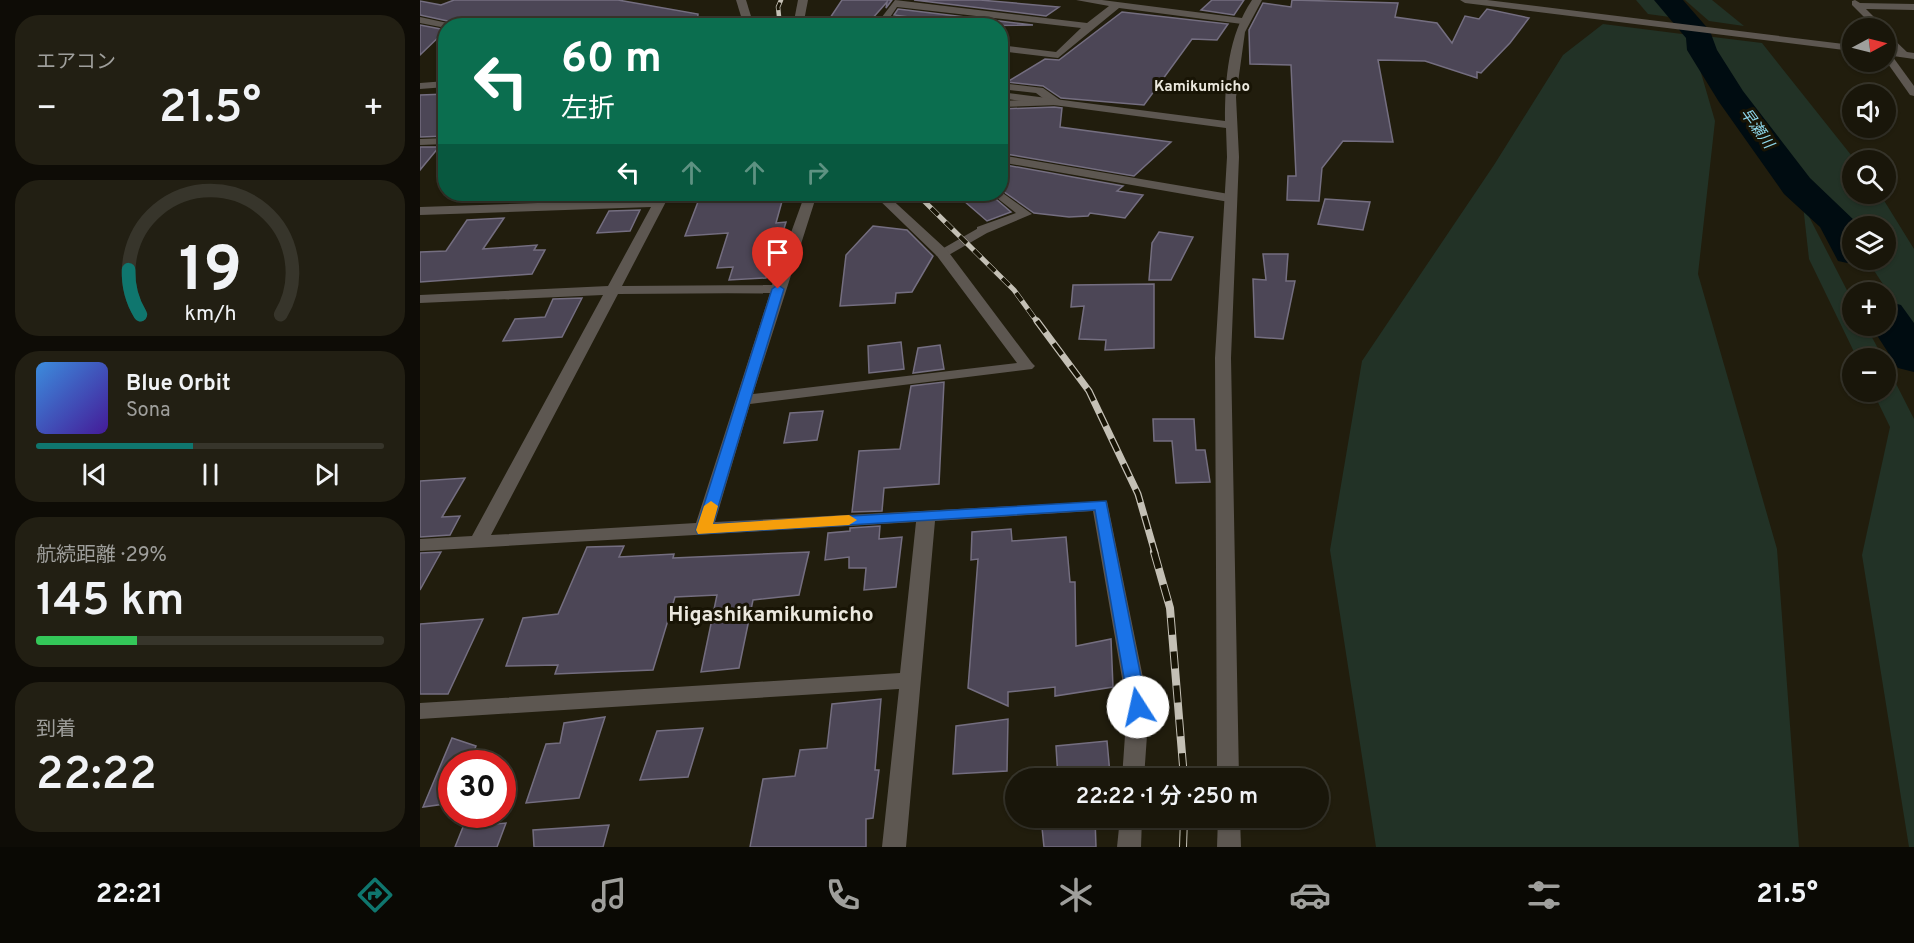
<!DOCTYPE html>
<html lang="ja">
<meta charset="utf-8">
<style>
:root{--surface:#19160a;--page:#221f13;--text:#f1f3f6;--muted:#9f9f9c;--line:#37352b;--accent:#0f766e}
body{margin:0;font-family:Overpass,"Noto Sans JP",sans-serif;background:var(--page);color:var(--text);height:100vh;display:flex;flex-direction:column;font-size:22px;white-space:nowrap}
*{box-sizing:border-box;margin:0}
p{font-size:20px;color:var(--muted)}
.icon{flex:none;width:33px;height:33px;fill:none;stroke:currentColor;stroke-width:2;stroke-linecap:round;stroke-linejoin:round}
.map{position:relative;flex:1;overflow:hidden}
.drawer{display:flex;flex-direction:column;gap:15px;padding:15px;background:#0e0c06;width:420px}
.drawer>*{flex:none}
.guide{position:absolute;left:18px;top:18px;width:570px;height:183px;border-radius:24px;box-shadow:0 2px 4px #0004,0 0 0 2px var(--line);background:#0b6e4f;color:#fff;overflow:hidden}
.needle{width:39px;rotate:83deg}
.tools{position:absolute;left:1422px;top:18px;display:grid;gap:12px}
.tools a{display:grid;place-items:center;width:54px;height:54px;border-radius:50%;background:var(--surface);box-shadow:0 2px 4px #0004,0 0 0 2px var(--line);font-size:30px}
.speed{position:absolute;left:18px;top:750px;display:flex;gap:12px;font-size:30px;font-weight:700;text-align:center}
.speed>*{display:grid;place-content:center;width:78px;height:78px;border-radius:50%;background:var(--surface);box-shadow:0 2px 4px #0004,0 0 0 2px var(--line);line-height:1}
.speed .limit{border:9px solid #d22;background:#fff;color:#111}
.pin{position:absolute;display:grid;place-items:center;width:51px;height:51px;color:#fff;margin:-62px -26px;border-radius:50% 50% 50% 0;rotate:-45deg;box-shadow:0 0 6px #0007}
.pin .icon{rotate:45deg}
.me{position:absolute;width:66px;margin:-33px;rotate:350deg;stroke-linejoin:round;filter:drop-shadow(0 0 4px #0008)}
.turn{display:flex;align-items:center;gap:21px;height:126px;padding:0 24px;font-size:27px}
.turn .icon{width:78px;height:78px;stroke-width:2.5}
.turn b{display:block;font-size:42px;line-height:51px}
.lanes{display:flex;align-items:center;height:57px;padding:0 24px;background:#0003;justify-content:center;gap:30px;direction:ltr}
.lanes .off{opacity:.35}
.big{font-size:45px;font-weight:600;line-height:1.1}
.drawer .card{flex:1;display:flex;flex-direction:column;justify-content:center;gap:9px;min-width:0;padding:0 21px;border-radius:24px;background:var(--page)}
.drawer .dial{align-items:center;gap:0}
.dial svg{height:156px;overflow:visible;fill:none;stroke:var(--line);stroke-width:7;stroke-linecap:round;text-anchor:middle}
.dial text{fill:var(--text);stroke:none}
.song{display:flex;align-items:center;gap:18px}
.cover{width:72px;height:72px;border-radius:9px;background:linear-gradient(135deg,hsl(210 70% 55%),hsl(260 70% 35%))}
.played{height:6px;border-radius:3px;background:linear-gradient(90deg,var(--accent) 45%,var(--line) 45%)}
.keys{display:flex;justify-content:space-around;direction:ltr}
.heat{display:flex;justify-content:space-between;align-items:center;font-size:33px;direction:ltr}
.charge{height:9px;border-radius:4px;background:linear-gradient(90deg,#34c759 29%,var(--line) 0)}
.trip{position:absolute;left:585px;top:768px;width:324px;height:60px;border-radius:30px;background:var(--surface);box-shadow:0 2px 4px #0004,0 0 0 2px var(--line);font-weight:600;line-height:60px;text-align:center}
.tabs{display:flex;height:96px;justify-content:space-around;align-items:center;background:#0a0904;color:var(--muted)}
.tabs .icon{width:42px;height:42px}
.tabs .on{color:var(--accent)}
.tabs b{font-size:27px;color:var(--text)}
main{display:flex;flex:1;min-height:0}
.map>svg:first-child{display:block}
.green{fill:#223226}
.lines{fill:none;stroke-linecap:round;stroke-linejoin:round}
.river{fill:#000c11;fill-rule:evenodd}
.building{fill:#4c4656;stroke:#746e80;stroke-width:1.5}
.pedestrian{fill:#5d5751;fill-rule:evenodd}
.minor{fill:#5d5751;fill-rule:evenodd}
.tertiary{fill:#5d5751;fill-rule:evenodd}
.rail-far3-casing{stroke:#c4c0b5;stroke-width:4.5}
.rail-far2-casing{stroke:#c4c0b5;stroke-width:5}
.rail-far1-casing{stroke:#c4c0b5;stroke-width:7}
.rail-casing{stroke:#c4c0b5;stroke-width:8}
.rail-far3{stroke:#181405;stroke-width:3;stroke-dasharray:8;stroke-linecap:butt}
.rail-far2{stroke:#181405;stroke-width:4;stroke-dasharray:10;stroke-linecap:butt}
.rail-far1{stroke:#181405;stroke-width:4.5;stroke-dasharray:14;stroke-linecap:butt}
.rail{stroke:#181405;stroke-width:6;stroke-dasharray:17;stroke-linecap:butt}
.route{fill:#1a73e8;stroke:#114b97;stroke-width:1.5}
.slow{fill:#f59e0b}
.labels{text-anchor:middle;dominant-baseline:central;stroke-width:6;stroke-linejoin:round;paint-order:stroke}
.far-neighbourhood-label{font-size:15px;font-weight:bold;fill:#ebe8de;stroke:#181405}
.far-water-label{font-size:15px;font-style:italic;fill:#8ed7ea;stroke:#181405}
.near-neighbourhood-label{font-size:21px;font-weight:bold;fill:#ebe8de;stroke:#181405}
</style>
<main>
<section class="drawer">
<div class="card"><p>エアコン</p>
<div class="heat"><a>−</a><b class="big">21.5°</b><a>+</a></div>
</div>
<div class="card dial"><svg viewBox="0 0 100 80">
<path d="M14 69A42 42 0 1 1 86 69"/>
<path d="M14 69A42 42 0 0 1 8 46" stroke="#0f766e"/>
<text x="50" y="56" font-size="32" font-weight="700">19</text>
<text x="50" y="72" font-size="11">km/h</text>
</svg></div>
<div class="card">
<div class="song"><i class="cover"></i><div><b>Blue Orbit</b><p>Sona</p></div></div>
<div class="played"></div>
<div class="keys"><svg class="icon" aria-label="previous" viewBox="0 0 24 24"><path d="M18 5L8 12l10 7zM5 5v14"/></svg><svg class="icon" aria-label="pause" viewBox="0 0 24 24"><path d="M8 5v14M16 5v14"/></svg><svg class="icon" aria-label="next" viewBox="0 0 24 24"><path d="M6 5l10 7-10 7zM19 5v14"/></svg></div>
</div>
<div class="card"><p>航続距離 · 29%</p><b class="big">145 km</b><div class="charge"></div></div>
<div class="card"><p>到着</p><b class="big">22:22</b></div>
</section>
<div class="map">
<svg width="1494" height="847" viewBox="0 0 1494 847">
<rect width="100%" height="100%" fill="#211d0d"/>
<g class="green">
<polygon points="1216,0 1236,0 1257,18 1228,14"/>
<polygon points="1265,0 1292,0 1324,26 1289,21"/>
<polygon points="1183,24 1270,35 1295,121 1278,274 1357,549 1379,847 956,847 910,550 942,361 1074,165 1143,55"/>
<polygon points="1285,36 1342,43 1435,160 1432,160 1432,194 1460,194 1494,249 1494,331 1447,260 1466,260 1466,226 1432,226 1432,237 1318,95"/>
<polygon points="1383,205 1432,300 1432,326 1446,326 1463,358 1437,358 1389,259"/>
<polygon points="1466,364 1494,419 1494,847 1489,847 1442,555 1470,427 1453,392 1466,392"/>
</g>
<g class="lines">
<g class="river">
<polygon points="1234,0 1263,0 1290,31 1297,50 1323,91 1390,178 1436,222 1439,226 1432,226 1432,260 1446,261 1432,264 1418,261 1400,227 1364,194 1299,102 1267,50 1266,38"/>
<polygon points="1466,301 1481,305 1494,323 1494,372 1478,368 1451,326 1466,326"/>
</g>
</g>
<g class="building">
<polygon points="34,0 198,0 278,14 277,26 35,26 32,22 0,15 0,1 21,5"/>
<polygon points="422,0 472,0 466,8 467,2 451,20 408,21"/>
<polygon points="494,0 560,0 639,7 626,16"/>
<polygon points="792,0 824,0 814,15 781,10"/>
<polygon points="872,0 978,3 975,17 1017,23 1032,43 1045,16 1059,19 1067,9 1109,18 1090,43 1061,73 1057,72 1057,78 1005,61 958,60 973,142 923,141 902,168 899,201 867,200 868,176 876,176 871,65 830,64 829,30 843,3 871,7"/>
<polygon points="478,9 613,25 522,26 527,22 474,15"/>
<polygon points="702,12 808,24 797,40 772,39 724,105 641,98 623,86 587,82 625,59 639,60"/>
<polygon points="0,25 26,30 0,55"/>
<polygon points="26,94 26,136 0,137 0,95"/>
<polygon points="634,107 642,108 640,127 751,142 714,176 580,153 580,109"/>
<polygon points="0,147 19,147 0,170"/>
<polygon points="580,164 703,186 697,191 723,195 705,218 670,213 668,216 649,217 614,213 580,189"/>
<polygon points="281,194 364,194 356,223 366,222 359,245 354,245 346,278 309,280 313,267 297,268 308,233 265,236"/>
<polygon points="536,194 570,194 591,212 567,221"/>
<polygon points="905,199 950,202 943,230 898,224"/>
<polygon points="220,210 210,231 177,233 189,211"/>
<polygon points="84,218 63,249 117,245 114,250 125,250 112,274 0,282 0,252 26,251 47,220"/>
<polygon points="453,226 487,230 513,256 492,292 476,293 475,303 420,306 426,255"/>
<polygon points="739,232 773,237 751,280 729,280 732,243"/>
<polygon points="843,254 868,254 866,281 875,281 863,339 835,337 833,279 846,280"/>
<polygon points="734,284 734,348 685,350 686,340 659,339 664,306 651,307 653,285"/>
<polygon points="162,298 142,337 83,341 95,319 125,317 133,299"/>
<polygon points="481,342 484,369 449,373 448,346"/>
<polygon points="520,345 524,369 493,373 498,348"/>
<polygon points="524,382 519,484 464,488 462,511 432,512 439,451 480,449 491,386"/>
<polygon points="403,411 397,440 364,443 370,413"/>
<polygon points="733,419 774,419 776,450 785,450 790,482 756,483 752,441 734,441"/>
<polygon points="45,478 22,517 40,516 30,535 0,537 0,481"/>
<polygon points="460,526 459,539 482,537 476,587 444,590 446,568 429,568 429,557 405,560 408,533 430,531 430,528"/>
<polygon points="591,529 592,541 646,537 650,582 655,582 656,646 691,639 693,687 635,696 635,687 588,692 588,706 548,688 558,559 551,560 552,532"/>
<polygon points="204,546 199,557 254,554 253,558 389,552 379,595 333,600 319,668 281,672 297,595 255,597 233,670 135,674 138,665 86,666 103,618 138,614 167,547"/>
<polygon points="21,552 0,590 0,553"/>
<polygon points="63,619 28,694 0,694 0,624"/>
<polygon points="461,699 455,770 459,770 453,818 446,819 446,847 330,847 343,779 375,776 380,750 407,748 412,704"/>
<polygon points="185,717 159,798 106,803 126,744 140,743 144,723"/>
<polygon points="588,719 587,771 533,774 536,726"/>
<polygon points="283,728 268,777 220,780 237,731"/>
<polygon points="32,738 56,746 49,764 32,764 32,803 3,807"/>
<polygon points="687,741 690,774 638,778 636,746"/>
<polygon points="621,818 675,818 676,847 624,847"/>
<polygon points="86,823 77,847 35,847 43,827"/>
<polygon points="189,825 183,847 114,847 113,830"/>
</g>
<g class="lines">
<polygon class="pedestrian" points="562,226 567,227 567,233 527,256 517,256 515,253"/>
<g class="minor">
<polygon points="316,0 326,0 334,26 324,26"/>
<polygon points="378,0 388,0 383,26 373,26"/>
<polygon points="475,0 667,23 689,6 656,0 682,0 822,18 827,21 822,24 699,8 638,58 580,51 580,45 636,52 661,28 477,7 464,26 455,26"/>
<polygon points="1435,0 1440,3 1494,4 1494,10 1446,9 1465,28 1455,28 1432,5 1432,1"/>
<polygon points="0,17 32,24 33,26 26,26 26,28 0,23"/>
<polygon points="1466,32 1488,53 1488,57 1480,57 1466,40"/>
<polygon points="1466,52 1470,53 1494,86 1494,96 1490,95 1466,61"/>
<polygon points="580,83 623,88 643,102 638,105 580,107 580,101 624,99 616,93 580,89"/>
<polygon points="26,138 26,144 0,145 0,139"/>
<polygon points="580,155 809,194 815,198 809,202 580,162"/>
<polygon points="580,191 612,214 567,233 557,233 557,227 596,213 572,194 580,194"/>
<path d="M238 194H250L202 286 352 285 385 194H397L333 394 597 363 517 256 453 194H466L527 250 612 363 615 366 612 369 330 404 295 522 687 501 729 707 724 778H702L707 707 673 511 515 521 486 847H462L479 689 0 719V703L480 673 496 522 0 551V539L52 536 183 295 0 303V295L188 286 231 207 0 215V207L235 199ZM350 293 276 523 71 535 198 294Z"/>
<polygon points="700,818 722,818 721,847 697,847"/>
</g>
<g class="tertiary">
<path d="M832 0H842L825 32 816 97 819 157 811 358 819 778H797L795 358 807 157 806 128 580 98V92L805 121C805 79 808 36 832 0Z"/>
<polygon points="1040,0 1067,0 1432,45 1432,51 1045,3"/>
<polygon points="1466,49 1494,53 1494,59 1466,55"/>
<polygon points="26,81 26,87 0,89 0,83"/>
<polygon points="798,818 820,818 821,847 797,847"/>
</g>
<defs>
<polyline id="rail-far3" points="360,26 358,7 361,0"/>
<polyline id="rail-far2" points="497,194 594,290 618,323"/>
<polyline id="rail-far1" points="617,321 669,391 718,494 735,553"/>
<g id="rail">
<polyline points="734,552 750,608 764,778"/>
<polyline points="763,847 764,818"/>
</g>
</defs>
<use href="#rail-far3" class="rail-far3-casing"/>
<use href="#rail-far2" class="rail-far2-casing"/>
<use href="#rail-far1" class="rail-far1-casing"/>
<use href="#rail" class="rail-casing"/>
<use href="#rail-far3" class="rail-far3"/>
<use href="#rail-far2" class="rail-far2"/>
<use href="#rail-far1" class="rail-far1"/>
<use href="#rail" class="rail"/>
</g>
<polygon class="route" points="358,285 364,289 293,524 686,501 727,707 724,712 712,712 709,707 675,510 278,534 276,530 352,289"/>
<polygon class="slow" points="291,501 298,506 293,524 429,515 437,520 429,525 278,534 276,530 284,506"/>
<g class="labels">
<g class="far-neighbourhood-label">
<text x="782" y="87">Kamikumicho</text>
</g>
<g class="far-water-label">
<text transform="translate(1336 129) rotate(54)">早瀬川</text>
</g>
<g class="near-neighbourhood-label">
<text x="351" y="615">Higashikamikumicho</text>
</g>
</g>
</svg>
<div class="tools">
<a><svg class="needle" viewBox="-14 -14 28 28"><path d="M0-13l5 13h-10z" fill="#e53935"/><path d="M0 13l5-13h-10z" fill="#9f9f9c"/></svg></a>
<a><svg class="icon" aria-label="sound" viewBox="0 0 24 24"><path d="M4 9h4l5-4v14l-5-4H4zM17 9q2 3 0 6"/></svg></a>
<a><svg class="icon" aria-label="search" viewBox="0 0 24 24"><circle cx="10" cy="10" r="6"/><path d="M15 15l6 6"/></svg></a>
<a><svg class="icon" aria-label="layers" viewBox="0 0 24 24"><path d="M12 4l9 5-9 5-9-5zM3 14l9 5 9-5"/></svg></a>
<a>+</a>
<a>−</a>
</div>
<div class="speed"><div class="limit">30</div></div>
<div class="pin" style="left:358px;top:289px;background:#d93025"><svg class="icon" aria-label="arrive" viewBox="0 0 24 24"><path d="M6 21V4h12l-3 4 3 4H6"/></svg></div>
<svg class="me" style="left:718px;top:707px" viewBox="-20 -20 40 40"><circle r="19" fill="#fff"/><path d="M0-13L10 11 0 6-10 11z" fill="#1a73e8"/></svg>
<div class="trip">22:22 · 1 分 · 250 m</div>
<div class="guide">
<div class="turn"><svg class="icon" aria-label="left" viewBox="0 0 24 24"><path d="M17 20v-9H6M10 6l-5 5 5 5"/></svg><div><b>60 m</b>左折</div></div>
<div class="lanes"><svg class="icon" aria-label="left" viewBox="0 0 24 24"><path d="M17 20v-9H6M10 6l-5 5 5 5"/></svg><svg class="icon off" aria-label="ahead" viewBox="0 0 24 24"><path d="M12 20V5M6 11l6-6 6 6"/></svg><svg class="icon off" aria-label="ahead" viewBox="0 0 24 24"><path d="M12 20V5M6 11l6-6 6 6"/></svg><svg class="icon off" aria-label="right" viewBox="0 0 24 24"><path d="M7 20v-9h11M14 6l5 5-5 5"/></svg></div>
</div>
</div>
</main>
<nav class="tabs">
<b>22:21</b>
<svg class="icon on" aria-label="directions" viewBox="0 0 24 24"><path d="M12 3l9 9-9 9-9-9zM9 14v-3h6M13 9l2 2-2 2"/></svg>
<svg class="icon" aria-label="music" viewBox="0 0 24 24"><path d="M9 18V5l10-2v13"/><circle cx="6" cy="18" r="3"/><circle cx="16" cy="16" r="3"/></svg>
<svg class="icon" aria-label="phone" viewBox="0 0 24 24"><path d="M5 4h4l2 5-3 2q2 4 5 5l2-3 5 2v4C11 20 4 13 5 4z"/></svg>
<svg class="icon" aria-label="climate" viewBox="0 0 24 24"><path d="M12 3v18M4 7l16 10M4 17L20 7"/></svg>
<svg class="icon" aria-label="car" viewBox="0 0 24 24"><path d="M5 17H2v-5l4-1 3-4h7l3 4 3 1v5h-3M9 17h6M6 11h13"/><circle cx="7" cy="17" r="2"/><circle cx="17" cy="17" r="2"/></svg>
<svg class="icon" aria-label="filters" viewBox="0 0 24 24"><path d="M4 7h16M4 17h16"/><circle cx="9" cy="7" r="2"/><circle cx="15" cy="17" r="2"/></svg>
<b>21.5°</b>
</nav>
